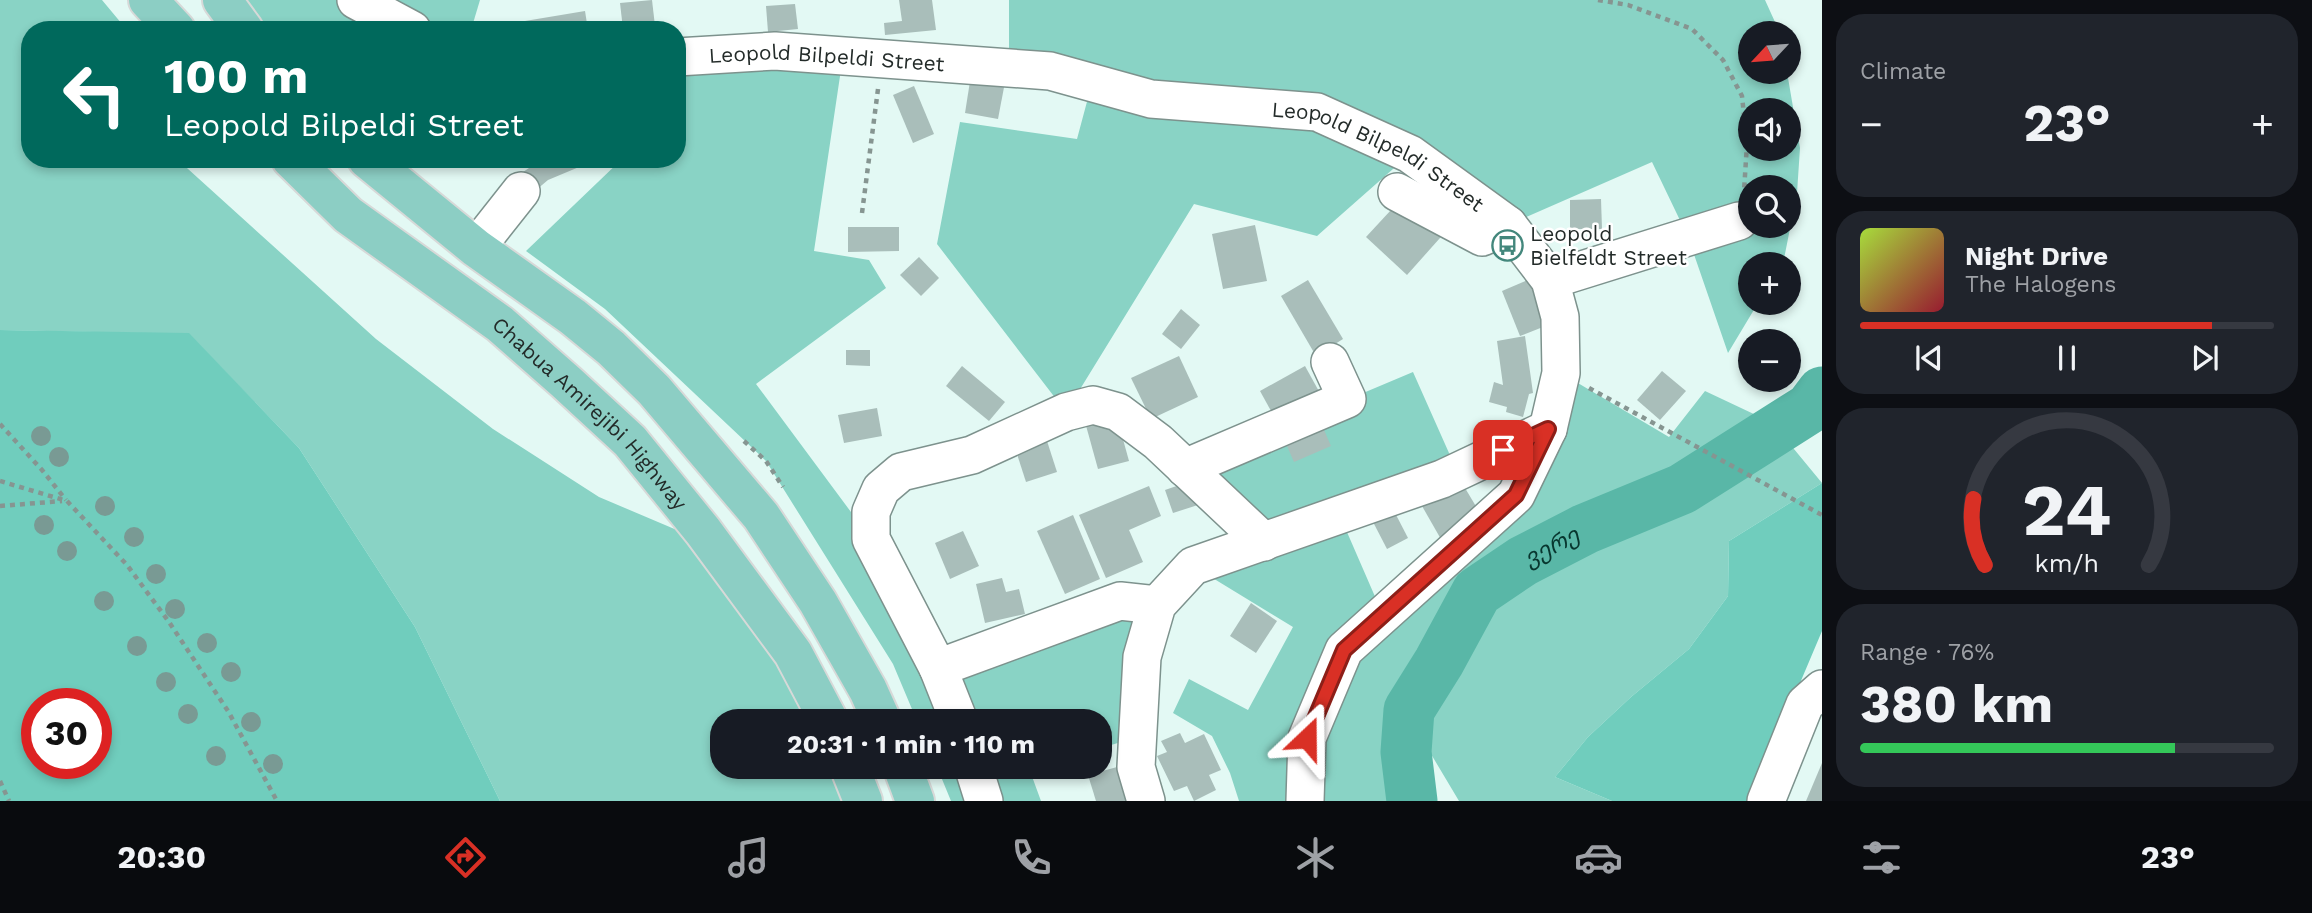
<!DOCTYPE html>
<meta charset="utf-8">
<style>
:root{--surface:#171b24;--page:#20242c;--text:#f1f3f6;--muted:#9ea1a6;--line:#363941;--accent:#d93025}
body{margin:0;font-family:"Work Sans","Noto Sans Georgian",sans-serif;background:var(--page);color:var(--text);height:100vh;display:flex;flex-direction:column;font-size:26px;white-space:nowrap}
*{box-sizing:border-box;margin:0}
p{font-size:23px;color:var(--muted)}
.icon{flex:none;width:38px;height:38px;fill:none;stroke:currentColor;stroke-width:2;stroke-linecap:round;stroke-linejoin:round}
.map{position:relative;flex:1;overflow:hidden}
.panel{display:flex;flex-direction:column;gap:14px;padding:14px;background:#0d0f14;width:490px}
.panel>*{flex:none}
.hud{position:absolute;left:21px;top:21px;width:665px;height:147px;border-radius:28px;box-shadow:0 4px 10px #0003;background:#00695c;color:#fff;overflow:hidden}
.needle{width:46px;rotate:244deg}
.tools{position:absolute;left:1738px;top:21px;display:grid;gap:14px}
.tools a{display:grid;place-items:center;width:63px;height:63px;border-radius:50%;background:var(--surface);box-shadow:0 4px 10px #0003;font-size:35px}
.speed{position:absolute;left:21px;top:688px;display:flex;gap:14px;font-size:35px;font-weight:700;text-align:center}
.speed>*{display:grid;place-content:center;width:91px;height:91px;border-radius:50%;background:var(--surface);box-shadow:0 4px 10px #0003;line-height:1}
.speed .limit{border:10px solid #d22;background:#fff;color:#111}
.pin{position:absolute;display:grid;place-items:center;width:60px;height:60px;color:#fff;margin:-30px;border-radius:14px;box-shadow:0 4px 10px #0006}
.me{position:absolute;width:77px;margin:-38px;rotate:23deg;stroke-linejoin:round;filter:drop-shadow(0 0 5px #0008)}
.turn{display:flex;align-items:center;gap:24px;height:147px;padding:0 28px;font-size:32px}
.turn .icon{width:91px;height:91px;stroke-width:2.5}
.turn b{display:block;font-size:49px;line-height:60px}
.big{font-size:52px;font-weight:700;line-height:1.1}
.panel .card{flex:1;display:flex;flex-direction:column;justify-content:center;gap:10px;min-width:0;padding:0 24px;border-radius:28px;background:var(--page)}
.panel .dial{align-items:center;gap:0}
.dial svg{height:182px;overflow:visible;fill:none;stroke:var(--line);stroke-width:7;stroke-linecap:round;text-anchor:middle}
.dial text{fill:var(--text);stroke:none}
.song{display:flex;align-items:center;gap:21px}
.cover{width:84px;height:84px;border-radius:10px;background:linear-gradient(135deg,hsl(80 70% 55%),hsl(350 70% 35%))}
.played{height:7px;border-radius:4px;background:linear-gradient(90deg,var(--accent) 85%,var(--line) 85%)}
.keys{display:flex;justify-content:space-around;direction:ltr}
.heat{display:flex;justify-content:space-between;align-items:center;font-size:38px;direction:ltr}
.charge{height:10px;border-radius:5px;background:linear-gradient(90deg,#34c759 76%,var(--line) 0)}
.trip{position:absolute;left:710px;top:709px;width:402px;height:70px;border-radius:28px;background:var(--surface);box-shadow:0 4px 10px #0003;font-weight:700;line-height:70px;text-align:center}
.tab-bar{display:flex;height:112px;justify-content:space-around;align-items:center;background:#090b0e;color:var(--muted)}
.tab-bar .icon{width:49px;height:49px}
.tab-bar .selected{color:var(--accent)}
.tab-bar b{font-size:32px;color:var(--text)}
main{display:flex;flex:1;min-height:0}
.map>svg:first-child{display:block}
.green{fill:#89d3c5;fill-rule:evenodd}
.forest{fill:#70cdbd;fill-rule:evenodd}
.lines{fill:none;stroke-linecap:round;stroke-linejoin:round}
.river{stroke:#59b7a7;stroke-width:51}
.building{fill:#a9beba}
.minor-casing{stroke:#7d928d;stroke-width:40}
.major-casing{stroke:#d7d9d8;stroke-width:42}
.path{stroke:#869591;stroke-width:4.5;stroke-dasharray:5 5;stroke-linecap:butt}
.minor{stroke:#fff;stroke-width:37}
.major{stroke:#8ccec4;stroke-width:38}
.tree{fill:#799a94}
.route-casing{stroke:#8d1f18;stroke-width:18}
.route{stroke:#d93025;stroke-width:12}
.labels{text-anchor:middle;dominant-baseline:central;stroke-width:5;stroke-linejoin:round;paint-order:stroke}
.street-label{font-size:21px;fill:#232b29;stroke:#fff}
.poi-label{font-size:21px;fill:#232b29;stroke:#fff;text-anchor:start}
.water-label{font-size:23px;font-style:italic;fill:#08362f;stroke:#fff}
</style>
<main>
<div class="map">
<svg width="1822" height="801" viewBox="0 0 1822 801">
<rect width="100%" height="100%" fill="#e3f9f4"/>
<g class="green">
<polygon points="0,0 102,0 127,30 30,30 30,159 177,159 376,339 493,429 599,497 691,536 817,721 723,721 723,766 837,767 851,801 500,801 415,627 299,448 189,334 0,330"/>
<polygon points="222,0 480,0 471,30 244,30"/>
<path d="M1009 0H1765L1780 33H1750V72H1787L1800 148 1797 193 1784 259 1780 264H1750V303H1758L1728 353 1688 237 1652 162 1508 225 1410 154 1317 236 1194 204 1066 412 937 244 960 122 1077 139 1092 83 1009 68ZM1750 110H1788V149H1750ZM1750 187H1788V226H1750Z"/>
<polygon points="843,56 814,251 869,260 886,288 756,384 871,539 938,668 1157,605 1138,737 1101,748 1101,721 917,721 893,664 766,461 605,309 526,251 622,159 677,159 677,57"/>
<polygon points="1413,372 1457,471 1340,516 1383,615 1516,495 1561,373 1669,437 1705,391 1758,416 1661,484 1574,517 1475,576 1394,707 1398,773 1416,801 1239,801 1230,773 1212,736 1173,713 1189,679 1248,710 1293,627 1193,566 1263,542 1185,468"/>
<polygon points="1789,443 1822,483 1729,541 1728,596 1689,649 1631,697 1588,737 1555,777 1612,801 1459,801 1425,744 1433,695 1460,647 1498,596 1559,557 1649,527 1709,500"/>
<polygon points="937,767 1044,767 1030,771 1041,801 951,801"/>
</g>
<g class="forest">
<path d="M0 330 189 333 299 448 415 627 500 801H0ZM37 704H96V763H37Z"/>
<polygon points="1822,483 1822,631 1750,801 1612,801 1555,777 1588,737 1631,697 1689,649 1728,596 1729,541"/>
</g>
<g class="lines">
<path class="river" id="s1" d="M1412 801 1406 752 1409 710 1439 662 1477 592 1523 561 1585 529 1682 489 1810 408 1822 392"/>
</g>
<g class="building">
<polygon points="652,0 655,26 623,29 620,3"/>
<polygon points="899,0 932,0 936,30 885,35 884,23 902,21"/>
<polygon points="795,4 798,29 768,32 766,6"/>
<polygon points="585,11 588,30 526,30 525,21"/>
<polygon points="971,75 1005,82 998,119 965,113"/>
<polygon points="914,86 934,134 913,143 893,95"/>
<polygon points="537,159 589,159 591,162 548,180 536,190 520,174 538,162"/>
<polygon points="1601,199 1602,229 1570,229 1570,200"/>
<polygon points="1391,210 1448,229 1407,275 1366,237"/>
<polygon points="1255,225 1267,281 1223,289 1212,234"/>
<polygon points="848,227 899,227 899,251 848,252"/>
<polygon points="919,257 939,278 921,296 900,275"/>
<polygon points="1530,279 1548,325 1520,336 1502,291"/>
<polygon points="1308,280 1343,339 1316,356 1281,296"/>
<polygon points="1181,309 1200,325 1181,349 1162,334"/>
<polygon points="1525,336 1533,393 1529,394 1523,417 1506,412 1507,407 1489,402 1494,382 1503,385 1497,341"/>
<polygon points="846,350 870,350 870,366 846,365"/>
<polygon points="1179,356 1198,397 1151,419 1131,378"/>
<polygon points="962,366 1005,402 989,421 946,386"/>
<polygon points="1305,366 1321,395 1276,420 1260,391"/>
<polygon points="1662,371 1686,391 1660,420 1637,400"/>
<polygon points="877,408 882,436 844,443 838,415"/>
<polygon points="1116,414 1129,461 1098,469 1085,422"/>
<polygon points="1321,423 1331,446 1294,462 1284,439"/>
<polygon points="1047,441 1057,472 1026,482 1016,451"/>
<polygon points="1194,480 1201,504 1173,513 1165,490"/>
<polygon points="1462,483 1483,518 1442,541 1422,506"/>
<polygon points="1149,486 1161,516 1129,530 1143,562 1106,578 1079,515"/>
<polygon points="1393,509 1408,538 1387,549 1372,520"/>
<polygon points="1073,515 1100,579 1065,594 1037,531"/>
<polygon points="963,531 979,566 950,579 935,543"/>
<polygon points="1002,578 1006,592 1019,589 1025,614 985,623 976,584"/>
<polygon points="1251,603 1277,621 1256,653 1230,636"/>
<polygon points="1180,733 1185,743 1204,734 1221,770 1209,775 1216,790 1194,801 1187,786 1174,791 1157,756 1167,752 1161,741"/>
<polygon points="1822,763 1822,801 1806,801"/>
<polygon points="1128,764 1138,801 1096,801 1088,775"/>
</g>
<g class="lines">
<defs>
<g id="minor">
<polyline points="356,0 412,30"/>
<path id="s2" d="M677 57 775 51 1050 71 1151 99 1317 112 1410 154 1508 225 1550 280 1560 317 1561 373 1548 429 1516 495 1344 650 1307 738 1305 801"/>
<polyline points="1397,192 1482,237 1508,225"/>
<polyline points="476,248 521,191"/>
<polyline points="1550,280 1739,221"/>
<polyline points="1185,468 1347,399 1330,362"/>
<polyline points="938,668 1120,601 1157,605"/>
<polyline points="959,721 938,668 871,539 871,512 881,489 901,472 972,455 1066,412 1093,405 1118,412 1158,442 1264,542"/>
<polyline points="973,766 984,801"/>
<polyline points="1146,801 1136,767 1142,657 1157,605 1193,566 1442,479 1548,429"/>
<polyline points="1766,801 1805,704 1822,689"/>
</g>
<g id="major">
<polyline points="148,0 176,30"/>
<polyline points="222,0 244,30"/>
<path id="s3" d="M291 159 348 215 500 324 566 382 630 441 703 531 793 653 829 721"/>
<polyline points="367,159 476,248 573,317 611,348 654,390 761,516 818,602 868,690 882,721"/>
<polyline points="849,766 863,801"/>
<polyline points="902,766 915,801"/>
</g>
</defs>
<use href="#minor" class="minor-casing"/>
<use href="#major" class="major-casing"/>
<g class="path">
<polyline points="1598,0 1628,5 1692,29 1723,60 1742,96 1747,144 1744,191"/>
<polyline points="862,213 878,89"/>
<polyline points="1589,388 1822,515"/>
<polyline points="0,424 42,470 66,500"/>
<polyline points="744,441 766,461 783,487"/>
<polyline points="0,481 67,501 127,565 169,622 228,711 277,801"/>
<polyline points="0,506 62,501"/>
<polyline points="0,781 9,801"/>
</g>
<use href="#minor" class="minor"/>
<use href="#major" class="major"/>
</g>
<g class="tree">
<circle cx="41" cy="436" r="10"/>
<circle cx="59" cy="457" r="10"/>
<circle cx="105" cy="506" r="10"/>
<circle cx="44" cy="525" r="10"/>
<circle cx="134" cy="537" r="10"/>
<circle cx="67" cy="551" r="10"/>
<circle cx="156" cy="574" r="10"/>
<circle cx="104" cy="601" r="10"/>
<circle cx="175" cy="609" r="10"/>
<circle cx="207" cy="643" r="10"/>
<circle cx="137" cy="646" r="10"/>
<circle cx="231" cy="672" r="10"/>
<circle cx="166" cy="682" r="10"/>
<circle cx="188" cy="714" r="10"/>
<circle cx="251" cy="722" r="10"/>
<circle cx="216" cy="756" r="10"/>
<circle cx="273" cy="764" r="10"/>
</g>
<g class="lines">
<defs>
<polyline id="route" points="1307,738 1344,650 1516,495 1548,429 1503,450"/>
</defs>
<use href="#route" class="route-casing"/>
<use href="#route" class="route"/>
</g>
<defs>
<symbol id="bus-ring" viewBox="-11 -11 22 22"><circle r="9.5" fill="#fff" stroke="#43877c" stroke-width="1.5"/><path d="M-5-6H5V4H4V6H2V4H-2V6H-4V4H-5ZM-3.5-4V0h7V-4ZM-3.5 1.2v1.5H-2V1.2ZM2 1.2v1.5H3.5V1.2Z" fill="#43877c"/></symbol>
</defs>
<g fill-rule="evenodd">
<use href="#bus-ring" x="1490" y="228" width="35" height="35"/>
</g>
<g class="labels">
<g class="street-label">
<text stroke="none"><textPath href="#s2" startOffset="150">Leopold Bilpeldi Street</textPath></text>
<text stroke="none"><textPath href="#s2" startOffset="718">Leopold Bilpeldi Street</textPath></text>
<text stroke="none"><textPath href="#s3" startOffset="394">Chabua Amirejibi Highway</textPath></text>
</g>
<g class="poi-label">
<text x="1530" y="233">Leopold<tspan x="1530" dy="24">Bielfeldt Street</tspan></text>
</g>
<g class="water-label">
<text stroke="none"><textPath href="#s1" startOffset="315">ვერე</textPath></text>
</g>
</g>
</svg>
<div class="tools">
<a><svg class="needle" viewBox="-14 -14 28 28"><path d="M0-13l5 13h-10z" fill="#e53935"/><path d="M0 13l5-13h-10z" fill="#9ea1a6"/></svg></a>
<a><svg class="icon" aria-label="sound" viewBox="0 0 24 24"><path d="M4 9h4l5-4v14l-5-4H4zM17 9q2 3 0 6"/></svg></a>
<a><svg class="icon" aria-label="search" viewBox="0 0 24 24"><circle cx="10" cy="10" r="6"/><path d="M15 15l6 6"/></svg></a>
<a>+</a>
<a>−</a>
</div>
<div class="speed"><div class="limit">30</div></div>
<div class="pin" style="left:1503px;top:450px;background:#d93025"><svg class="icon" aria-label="arrive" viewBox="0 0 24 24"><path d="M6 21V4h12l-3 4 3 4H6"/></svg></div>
<svg class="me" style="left:1307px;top:738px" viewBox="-20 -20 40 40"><path d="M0-17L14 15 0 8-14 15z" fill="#d93025" stroke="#fff" stroke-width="4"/></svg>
<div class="trip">20:31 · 1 min · 110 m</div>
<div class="hud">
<div class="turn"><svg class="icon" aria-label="left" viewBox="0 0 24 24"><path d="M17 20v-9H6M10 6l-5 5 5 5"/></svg><div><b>100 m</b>Leopold Bilpeldi Street</div></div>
</div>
</div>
<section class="panel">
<div class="card"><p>Climate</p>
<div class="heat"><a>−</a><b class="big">23°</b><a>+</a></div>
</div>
<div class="card">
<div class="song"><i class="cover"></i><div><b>Night Drive</b><p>The Halogens</p></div></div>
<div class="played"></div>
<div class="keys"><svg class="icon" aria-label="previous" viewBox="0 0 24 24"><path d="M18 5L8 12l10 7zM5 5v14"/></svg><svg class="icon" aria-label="pause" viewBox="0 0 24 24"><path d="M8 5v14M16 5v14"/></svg><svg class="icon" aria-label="next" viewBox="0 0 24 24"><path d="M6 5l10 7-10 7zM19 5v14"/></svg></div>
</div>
<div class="card dial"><svg viewBox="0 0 100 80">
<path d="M14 69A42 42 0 1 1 86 69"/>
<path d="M14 69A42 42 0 0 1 9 40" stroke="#d93025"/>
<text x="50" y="56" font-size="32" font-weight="700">24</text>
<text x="50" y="72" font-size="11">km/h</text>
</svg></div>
<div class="card"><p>Range · 76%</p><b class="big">380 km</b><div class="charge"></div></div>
</section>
</main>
<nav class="tab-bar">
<b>20:30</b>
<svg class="icon selected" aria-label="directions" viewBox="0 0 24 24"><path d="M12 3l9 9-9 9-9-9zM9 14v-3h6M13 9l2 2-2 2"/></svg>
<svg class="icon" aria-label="music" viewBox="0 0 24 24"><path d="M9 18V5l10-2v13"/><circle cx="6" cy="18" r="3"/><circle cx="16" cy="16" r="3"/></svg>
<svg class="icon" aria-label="phone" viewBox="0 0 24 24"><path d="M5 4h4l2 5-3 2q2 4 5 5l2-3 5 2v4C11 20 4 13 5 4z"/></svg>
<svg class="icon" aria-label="climate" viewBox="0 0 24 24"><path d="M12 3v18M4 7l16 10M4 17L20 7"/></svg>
<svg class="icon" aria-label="car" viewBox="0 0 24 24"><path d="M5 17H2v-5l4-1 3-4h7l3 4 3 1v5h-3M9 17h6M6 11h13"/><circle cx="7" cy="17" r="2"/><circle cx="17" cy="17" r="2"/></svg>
<svg class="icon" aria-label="filters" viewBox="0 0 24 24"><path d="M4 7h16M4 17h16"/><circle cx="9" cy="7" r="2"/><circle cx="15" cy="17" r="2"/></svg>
<b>23°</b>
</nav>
